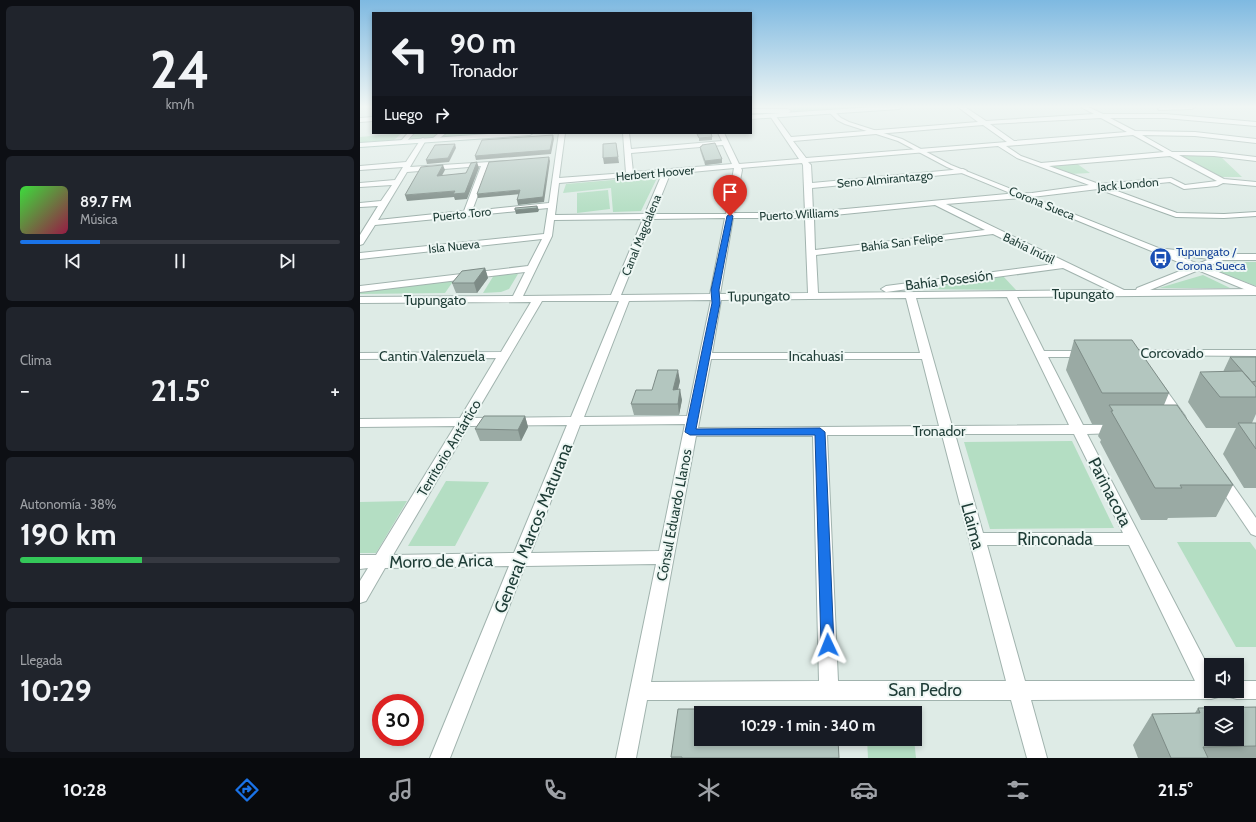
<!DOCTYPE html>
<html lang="es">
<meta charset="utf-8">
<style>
:root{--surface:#171b24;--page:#20242c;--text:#f1f3f6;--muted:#9ea1a6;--line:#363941;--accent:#1a73e8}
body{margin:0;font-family:Cabin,sans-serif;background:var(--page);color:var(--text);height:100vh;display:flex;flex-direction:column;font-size:15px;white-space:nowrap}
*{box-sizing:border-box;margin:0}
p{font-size:13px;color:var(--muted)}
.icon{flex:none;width:22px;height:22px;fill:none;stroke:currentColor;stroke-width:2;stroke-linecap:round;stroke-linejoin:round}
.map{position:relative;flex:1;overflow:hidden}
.side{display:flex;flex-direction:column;gap:6px;padding:6px;background:#0d0f14;width:360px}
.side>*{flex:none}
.banner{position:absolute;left:12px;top:12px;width:380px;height:122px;border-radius:0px;box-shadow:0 2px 6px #0003;background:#171b24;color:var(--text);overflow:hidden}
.buttons{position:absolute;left:844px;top:658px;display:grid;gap:8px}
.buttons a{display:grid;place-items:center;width:40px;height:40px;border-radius:0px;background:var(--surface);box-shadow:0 2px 6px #0003;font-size:20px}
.speed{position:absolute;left:12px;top:694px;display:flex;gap:8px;font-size:20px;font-weight:700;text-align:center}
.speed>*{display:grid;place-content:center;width:52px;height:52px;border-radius:50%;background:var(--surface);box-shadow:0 2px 6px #0003;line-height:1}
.speed .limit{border:6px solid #d22;background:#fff;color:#111}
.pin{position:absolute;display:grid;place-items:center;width:34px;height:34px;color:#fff;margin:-41px -17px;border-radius:50% 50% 50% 0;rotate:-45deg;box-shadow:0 0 4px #0007}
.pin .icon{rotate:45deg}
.me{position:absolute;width:44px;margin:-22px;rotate:358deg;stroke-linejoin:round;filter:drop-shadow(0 0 3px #0008)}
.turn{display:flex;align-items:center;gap:14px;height:84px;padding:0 12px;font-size:18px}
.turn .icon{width:52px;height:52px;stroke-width:2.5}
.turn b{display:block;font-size:28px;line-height:34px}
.then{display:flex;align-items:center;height:38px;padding:0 12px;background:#0003;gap:8px;font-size:15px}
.big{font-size:30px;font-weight:700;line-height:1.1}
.side .card{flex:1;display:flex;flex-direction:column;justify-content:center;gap:6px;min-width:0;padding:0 14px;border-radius:6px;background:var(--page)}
.side .dial{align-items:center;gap:0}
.dial b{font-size:52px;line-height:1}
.song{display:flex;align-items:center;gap:12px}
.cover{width:48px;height:48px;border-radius:6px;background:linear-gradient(135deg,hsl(120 70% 55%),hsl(340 70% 35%))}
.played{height:4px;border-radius:2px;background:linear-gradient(90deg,var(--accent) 25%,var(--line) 25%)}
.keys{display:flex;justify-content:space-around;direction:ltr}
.heat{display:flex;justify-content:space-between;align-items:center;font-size:22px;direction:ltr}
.charge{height:6px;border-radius:3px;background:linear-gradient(90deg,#34c759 38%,var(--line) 0)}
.trip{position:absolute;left:334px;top:706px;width:228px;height:40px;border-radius:0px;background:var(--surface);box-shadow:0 2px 6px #0003;font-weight:700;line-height:40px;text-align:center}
.dock{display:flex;height:64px;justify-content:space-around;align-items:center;background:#090b0e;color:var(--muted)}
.dock .icon{width:28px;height:28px}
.dock .current{color:var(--accent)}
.dock b{font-size:18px;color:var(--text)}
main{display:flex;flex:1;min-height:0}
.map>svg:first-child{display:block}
.green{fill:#b4dec3}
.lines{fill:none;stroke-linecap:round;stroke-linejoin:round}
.minor-casing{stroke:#a1b3ae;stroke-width:2}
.tertiary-casing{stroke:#a1b3ae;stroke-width:2}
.secondary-casing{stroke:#9cb8b0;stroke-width:2}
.minor{fill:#fff;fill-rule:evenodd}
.tertiary{fill:#fff;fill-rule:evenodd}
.secondary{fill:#fff;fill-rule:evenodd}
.wall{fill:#9aaaa4}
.shaded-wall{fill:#7d8b86}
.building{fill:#b3c6bf;stroke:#7d8b86;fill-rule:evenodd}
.route{fill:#1a73e8;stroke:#114b97}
.labels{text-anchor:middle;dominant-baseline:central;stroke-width:4;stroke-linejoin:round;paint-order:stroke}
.far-street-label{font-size:12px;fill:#1e3c36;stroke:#eef7f4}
.far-transit-label{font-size:12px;fill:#164399;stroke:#eef7f4;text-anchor:start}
.street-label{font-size:14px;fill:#1e3c36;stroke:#eef7f4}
.near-street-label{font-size:17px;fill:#1e3c36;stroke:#eef7f4}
</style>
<main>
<section class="side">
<div class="card dial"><b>24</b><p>km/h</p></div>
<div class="card">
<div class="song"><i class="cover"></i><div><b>89.7 FM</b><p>Música</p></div></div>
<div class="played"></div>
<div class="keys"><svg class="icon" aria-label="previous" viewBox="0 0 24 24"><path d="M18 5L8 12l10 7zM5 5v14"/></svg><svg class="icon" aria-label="pause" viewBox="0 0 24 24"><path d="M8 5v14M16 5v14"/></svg><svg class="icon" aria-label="next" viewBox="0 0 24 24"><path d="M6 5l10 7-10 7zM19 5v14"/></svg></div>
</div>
<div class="card"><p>Clima</p>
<div class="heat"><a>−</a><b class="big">21.5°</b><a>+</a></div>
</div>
<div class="card"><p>Autonomía · 38%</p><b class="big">190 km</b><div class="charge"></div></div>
<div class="card"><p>Llegada</p><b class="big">10:29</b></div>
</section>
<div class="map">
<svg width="896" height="758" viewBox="0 0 896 758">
<rect width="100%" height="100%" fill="#deebe6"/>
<g class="green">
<polygon points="430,107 515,107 434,113"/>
<polygon points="42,133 34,140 0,143 0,137"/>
<polygon points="55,133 146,133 50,140"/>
<polygon points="843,155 861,157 882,177 857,177 818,156"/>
<polygon points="716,163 730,173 710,174 687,166"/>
<polygon points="298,176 281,211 253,212 251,188 203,193 206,184"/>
<polygon points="248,190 250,209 217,213 217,193"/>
<polygon points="870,262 896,262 896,286 859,272 856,266"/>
<polygon points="158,274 149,289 141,292 123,293 134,275"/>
<polygon points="642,275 656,290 543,289"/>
<polygon points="843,275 870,288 799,288"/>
<polygon points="94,280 85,293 0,294 0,292"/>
<polygon points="712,441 754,528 630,529 604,442"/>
<polygon points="86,481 129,482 95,546 48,546"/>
<polygon points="47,501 16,553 0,553 0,502"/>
<polygon points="817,542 890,542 896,550 896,647 876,647"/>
<polygon points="507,739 554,739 556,758 508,758"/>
</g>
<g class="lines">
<defs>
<g id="minor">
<path d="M598 107H605L626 121 734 114 721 107H728L743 114H805L896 122V126L805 118H750L775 131 835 132 896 139V143L835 136 782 135 812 152H854L896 157V161L854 156 819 155 864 179 896 182V186L863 183 857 186 824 189 810 182 749 188 817 213 864 214 896 212V216L864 218 816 217 738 189 672 197 586 204 764 290H776L777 288 850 259 797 253 794 252 792 250 794 248 861 254H896V260H863L790 290 896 289V295L657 297 684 351H725L729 352 731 354 729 356 725 357H688L723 425H757L762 426 764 429 762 432 757 433 727 434 851 672V691H860L858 697 851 699 671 700 687 758H667L651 700H287L276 758H256L296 564 165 566 90 758H70L149 566 25 568 6 601 0 603V581L8 568 0 569V555H16L95 426 0 427V419L100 418 136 358 0 359V353L141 352 171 302 0 303V297L153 296 165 272 0 292V286L168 266 182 239 0 259V253L184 234 188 208 15 225 3 244 0 245V235L18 206 0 207V203L21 201 32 185 0 187V183L35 180 43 167 0 170V166L46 162 61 139 63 138 66 140 50 167 146 161V163L129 165 112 211 189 203 199 133H205L199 178 266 173 263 133H269L271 149 362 141 358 133H364L379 164 439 159 410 116 411 115H415L431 137 618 122ZM741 118 767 132 654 141 630 124ZM623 125 647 142 446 158 433 141ZM773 135 804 152 681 163 661 156 646 146ZM363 145 372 164 273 172 271 153ZM638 146 657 158 729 185 672 193 647 194 453 212 452 188 603 173 607 171 603 169 452 183 451 165 448 162ZM810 156 857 181 825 185 811 178 739 184 689 166ZM442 163 443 165 445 213H374L382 170 381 168ZM121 166 104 211 18 220 47 172ZM374 168 366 214H294L310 174ZM302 174 285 214 195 215 199 183ZM575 205 625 230 455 250 454 217ZM365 218 350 294 261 295 292 219ZM373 218H445L448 293 360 294ZM283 219 251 295 163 296 192 236 194 220ZM633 234 694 264 526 286 521 289 526 292 703 268 749 290 458 293 456 255ZM647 297 709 425 592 426 556 298ZM546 298 560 353H352L361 300ZM351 300 327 416 224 417 269 301ZM182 301H259L211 417 113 418ZM351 359H562L579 426 338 428ZM325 424 299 551 171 553 220 425ZM207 425 154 553 33 555 109 426ZM595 434H714L763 533H623ZM467 435H582L646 681H478ZM336 436H453L459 681 291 682ZM627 545H769L835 681H665Z"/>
<polygon points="801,107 835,107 832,109 799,110 798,109"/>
<polygon points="391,109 428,109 431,111 428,113 391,113"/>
<polygon points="13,117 13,121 0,122 0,118"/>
<polygon points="79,133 86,133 76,141 72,141 72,139"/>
<polygon points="766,350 896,350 896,356 762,355 760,353 762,351"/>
<polygon points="797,382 801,383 825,416 826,419 825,422 820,423 815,422 791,386 793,383"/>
<polygon points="860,473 865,474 896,518 896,536 891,534 853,478 855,474"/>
<polygon points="877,681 896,681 896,699 877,699 870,697 868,691 877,691"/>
</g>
<g id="tertiary">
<polygon points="470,111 474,111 481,118 489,122 542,139 591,165 896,287 896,294 587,167 538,141 485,124 477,120 470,113"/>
<polygon points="48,133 54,133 45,143 41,143 40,142"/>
</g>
<g id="secondary">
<polygon points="515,107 542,107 539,109 391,119 391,115"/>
<polygon points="143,133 173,133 170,135 0,147 0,143"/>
</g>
</defs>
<use href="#minor" class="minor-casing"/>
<use href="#tertiary" class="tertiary-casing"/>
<use href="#secondary" class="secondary-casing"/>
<use href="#minor" class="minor"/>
<use href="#tertiary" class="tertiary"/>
<use href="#secondary" class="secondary"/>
</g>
<g class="wall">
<polygon points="342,145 362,159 362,163 345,165 340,150 340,147 342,146"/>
<polygon points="125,268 128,278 117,293 96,293 92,283"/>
<polygon points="714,340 809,393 804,405 873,485 856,517 808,518 807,520 781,520 740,442 741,440 738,436 743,424 732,424 706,370"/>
<polygon points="870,357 896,357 896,414 892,423 896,423 896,488 884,488 863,454 876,428 846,428 828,402 840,372 863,372"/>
<polygon points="320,381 318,390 322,400 319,415 274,415 271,404 292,390"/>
<polygon points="165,416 168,427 161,441 120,441 115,429"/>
<polygon points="896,707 896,758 778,758 773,745 792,714 835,713 838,708"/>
<polygon points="311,757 479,758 311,758"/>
</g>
<g class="shaded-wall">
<polygon points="193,135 194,139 191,154 116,160 115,156"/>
<polygon points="352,137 352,140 339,141 339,138"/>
<polygon points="256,143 259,163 244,164 243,158"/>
<polygon points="95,144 96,148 89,162 67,164 66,160"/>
<polygon points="189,157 190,161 184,202 158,205 157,200"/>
<polygon points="362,159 362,163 345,165 345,161"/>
<polygon points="117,162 119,168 107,199 95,200 94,197 47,201 45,195 95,191"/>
<polygon points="83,165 85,170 79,181 77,176"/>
<polygon points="160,190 161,194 118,198 117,194"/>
<polygon points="177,206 179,210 178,212 156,214 155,210"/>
<polygon points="125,268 128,278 117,293 114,283"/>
<polygon points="318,370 320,381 315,401 313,390"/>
<polygon points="320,389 322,400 319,415 318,404"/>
<polygon points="165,416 168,427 161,441 158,430"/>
</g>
<g class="building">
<polygon points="351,133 352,137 339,138 337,134"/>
<polygon points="193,135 190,150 115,156 122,140"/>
<polygon points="256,143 258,157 243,158 243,144"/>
<polygon points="355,143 362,159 345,161 340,147 342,146 342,145"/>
<polygon points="95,144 88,158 66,160 75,145"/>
<polygon points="189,157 183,197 157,200 160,190 117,194 129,162"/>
<polygon points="117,162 105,193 93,194 95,191 45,195 61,167 83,165 77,176 106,173 111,163"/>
<polygon points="177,206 177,208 155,210 155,208"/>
<polygon points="125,268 114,283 92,283 102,271"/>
<polygon points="714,340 772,340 809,393 742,393"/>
<polygon points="870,357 896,357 896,381 892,382"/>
<polygon points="298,370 318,370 313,390 320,389 318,404 271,404 276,390 292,390"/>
<polygon points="882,371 896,387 896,397 860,397 840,372"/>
<polygon points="749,405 817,405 873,485 820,485 822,488 795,488 751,411 753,411"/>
<polygon points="124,416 165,416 158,430 115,429"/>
<polygon points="878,423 896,423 896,449"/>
<path d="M896 707V746L843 747 848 758H811L792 714 840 713 838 708ZM851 713H877V739H851Z"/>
<polygon points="318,709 477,709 477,713 341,713 341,739 478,739 479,758 322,758 322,757 311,757"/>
</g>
<linearGradient id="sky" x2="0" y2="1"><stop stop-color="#7eb9e1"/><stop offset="0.5" stop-color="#f0f6f4"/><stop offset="1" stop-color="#f0f6f4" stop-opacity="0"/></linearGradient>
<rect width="896" height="213" fill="url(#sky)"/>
<polygon class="route" points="370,214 373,216 359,290 360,303 336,429 460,428 465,432 474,645 472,649 468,651 463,649 461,645 455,435 330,435 325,432 352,303 351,290 367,216"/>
<defs>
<symbol id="bus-disc" viewBox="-11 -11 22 22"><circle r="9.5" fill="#1a4fb4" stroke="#eef7f4"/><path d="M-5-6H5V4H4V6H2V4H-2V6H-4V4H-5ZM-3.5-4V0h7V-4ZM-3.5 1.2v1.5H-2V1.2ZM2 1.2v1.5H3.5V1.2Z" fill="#fff"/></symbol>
</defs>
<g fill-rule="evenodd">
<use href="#bus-disc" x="788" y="246" width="25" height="25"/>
</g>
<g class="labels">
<g class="far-street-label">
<text transform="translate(295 173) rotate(-5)">Herbert Hoover</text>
<text transform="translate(525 179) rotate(-5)">Seno Almirantazgo</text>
<text transform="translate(768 184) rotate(-5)">Jack London</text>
<text transform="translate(682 203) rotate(22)">Corona Sueca</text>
<text transform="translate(102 214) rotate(-6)">Puerto Toro</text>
<text transform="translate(439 214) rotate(-3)">Puerto Williams</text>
<text transform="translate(281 235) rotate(-68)">Canal Magdalena</text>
<text transform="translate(542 242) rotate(-7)">Bahía San Felipe</text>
<text transform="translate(94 246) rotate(-6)">Isla Nueva</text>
<text transform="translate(669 248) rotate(26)">Bahía Inútil</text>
</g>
<g class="far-transit-label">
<text x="816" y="251">Tupungato /<tspan x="816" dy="14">Corona Sueca</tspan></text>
</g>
<g class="street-label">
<text transform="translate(589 280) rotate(-7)">Bahía Posesión</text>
<text x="723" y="294">Tupungato</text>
<text transform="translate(399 296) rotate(-1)">Tupungato</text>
<text x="75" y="300">Tupungato</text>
<text x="812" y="353">Corcovado</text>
<text x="72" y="356">Cantin Valenzuela</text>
<text x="456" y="356">Incahuasi</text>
<text x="579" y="431">Tronador</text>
<text transform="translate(89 448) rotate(-59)">Territorio Antártico</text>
<text transform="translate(314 515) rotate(-79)">Cónsul Eduardo Llanos</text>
</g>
<g class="near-street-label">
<text transform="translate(750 492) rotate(63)">Parinacota</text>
<text transform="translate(613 526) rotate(75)">Llaima</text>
<text transform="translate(173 528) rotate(-68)">General Marcos Maturana</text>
<text x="695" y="539">Rinconada</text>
<text transform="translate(81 561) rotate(-1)">Morro de Arica</text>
<text x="565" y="690">San Pedro</text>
</g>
</g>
</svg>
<div class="buttons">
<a><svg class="icon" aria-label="sound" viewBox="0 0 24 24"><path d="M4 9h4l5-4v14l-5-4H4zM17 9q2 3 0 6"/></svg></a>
<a><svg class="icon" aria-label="layers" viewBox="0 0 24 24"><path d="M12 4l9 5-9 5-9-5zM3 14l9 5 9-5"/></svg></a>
</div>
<div class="speed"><div class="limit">30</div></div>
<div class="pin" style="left:370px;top:216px;background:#d93025"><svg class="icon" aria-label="arrive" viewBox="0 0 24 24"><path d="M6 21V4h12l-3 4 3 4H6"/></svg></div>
<svg class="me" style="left:468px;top:645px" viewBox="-20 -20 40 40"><path d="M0-17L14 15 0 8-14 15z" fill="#1a73e8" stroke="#fff" stroke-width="4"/></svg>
<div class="trip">10:29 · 1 min · 340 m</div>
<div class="banner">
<div class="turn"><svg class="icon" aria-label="left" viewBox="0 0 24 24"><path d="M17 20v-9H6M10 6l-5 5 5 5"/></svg><div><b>90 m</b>Tronador</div></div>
<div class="then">Luego<svg class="icon" aria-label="right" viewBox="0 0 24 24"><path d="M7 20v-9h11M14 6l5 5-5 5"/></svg></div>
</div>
</div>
</main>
<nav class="dock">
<b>10:28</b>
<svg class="icon current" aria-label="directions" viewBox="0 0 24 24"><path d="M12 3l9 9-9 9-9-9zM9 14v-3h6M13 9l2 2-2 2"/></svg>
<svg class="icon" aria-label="music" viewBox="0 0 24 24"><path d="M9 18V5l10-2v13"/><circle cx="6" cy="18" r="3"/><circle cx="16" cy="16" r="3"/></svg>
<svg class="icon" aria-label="phone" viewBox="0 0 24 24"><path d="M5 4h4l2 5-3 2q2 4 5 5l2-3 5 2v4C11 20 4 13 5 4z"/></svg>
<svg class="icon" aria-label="climate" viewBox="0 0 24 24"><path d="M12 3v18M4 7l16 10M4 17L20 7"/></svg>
<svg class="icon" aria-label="car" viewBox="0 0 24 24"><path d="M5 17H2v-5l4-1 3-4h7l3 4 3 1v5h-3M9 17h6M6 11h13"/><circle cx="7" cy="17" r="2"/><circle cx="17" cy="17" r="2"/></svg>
<svg class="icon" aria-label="filters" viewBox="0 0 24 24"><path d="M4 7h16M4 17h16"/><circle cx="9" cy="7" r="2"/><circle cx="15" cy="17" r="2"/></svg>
<b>21.5°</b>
</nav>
